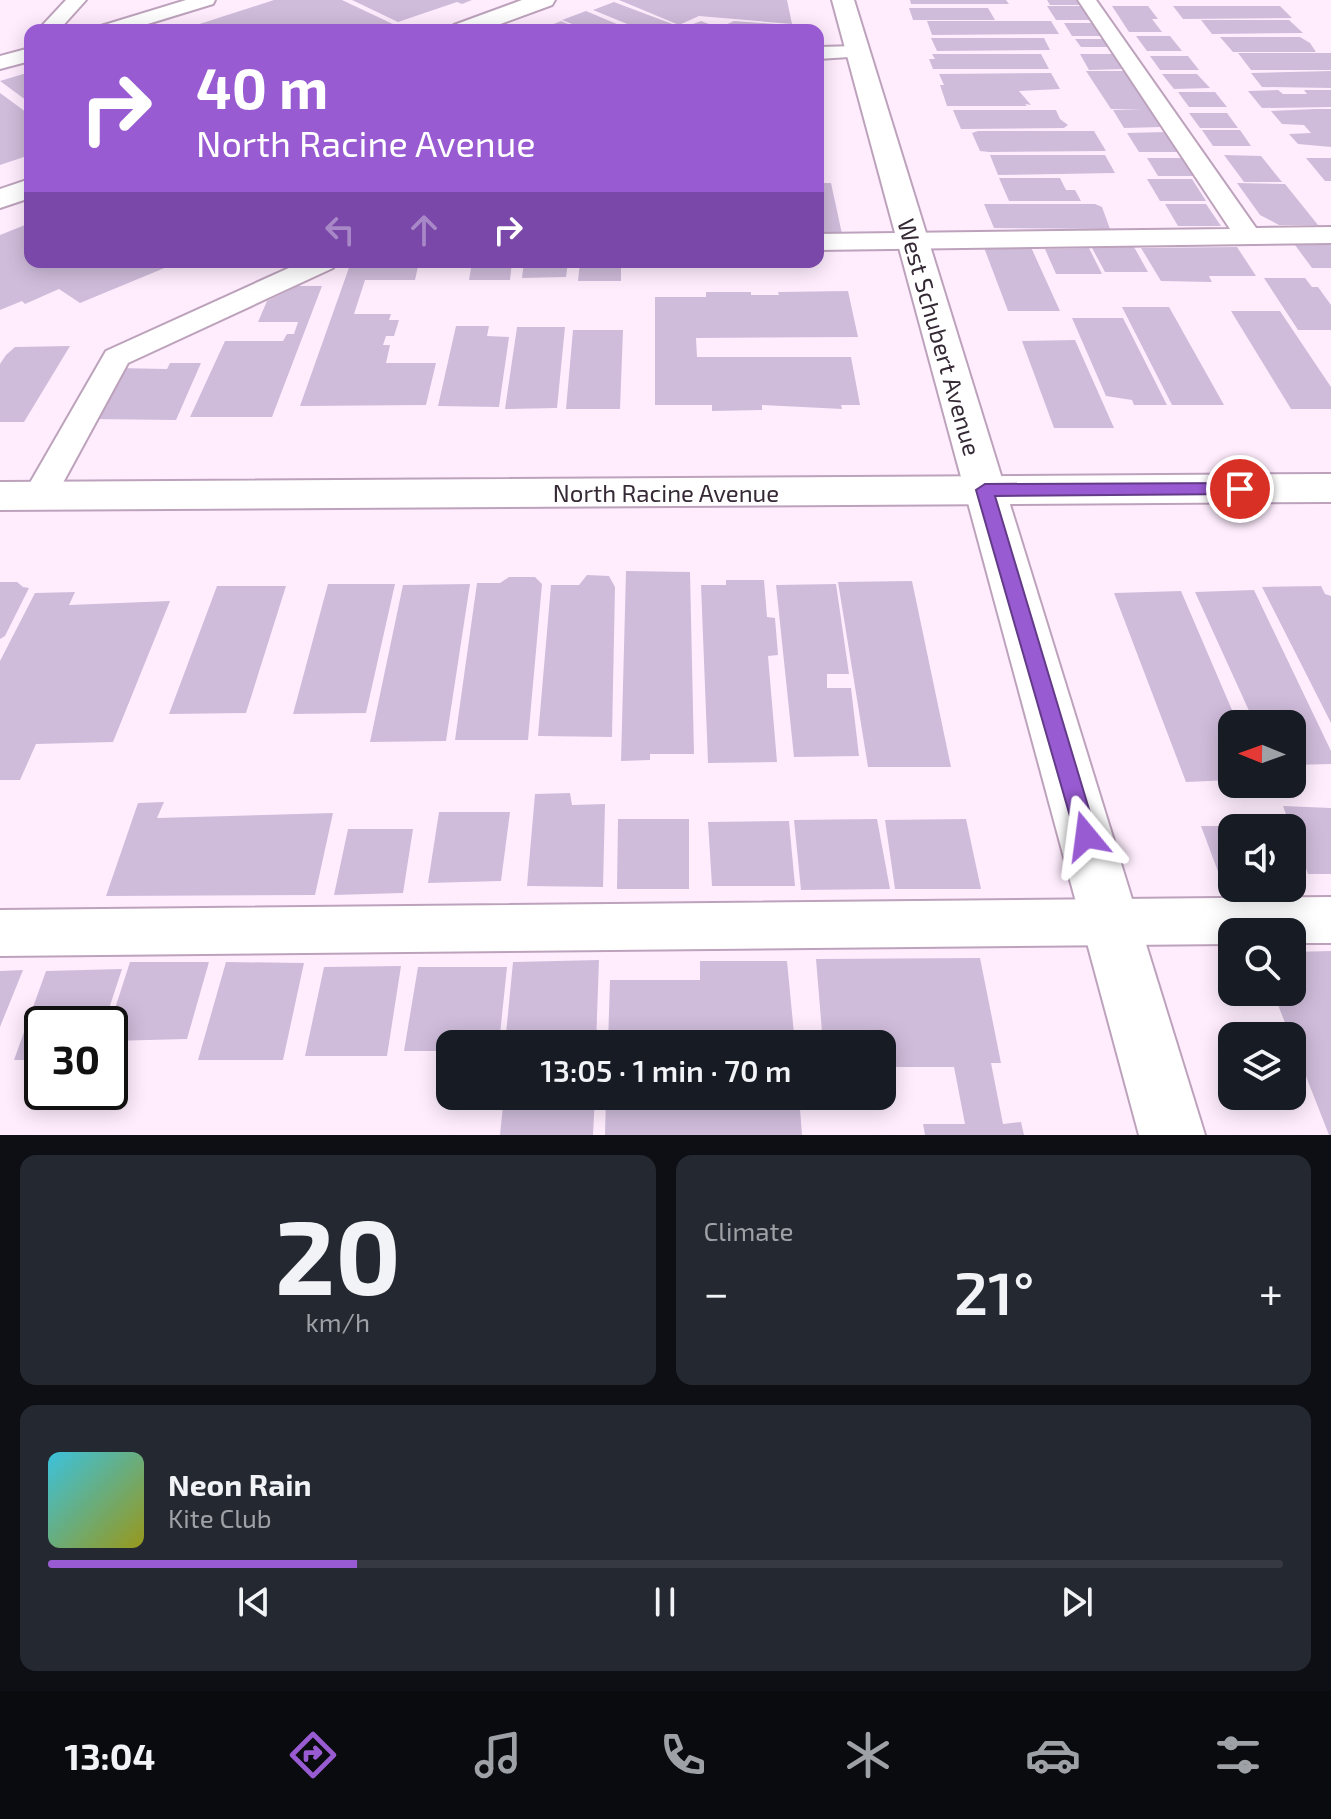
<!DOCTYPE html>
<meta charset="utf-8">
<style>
:root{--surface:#171b24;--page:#242831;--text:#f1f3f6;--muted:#9ea1a6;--line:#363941;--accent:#995bd2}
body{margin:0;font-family:"Exo 2",sans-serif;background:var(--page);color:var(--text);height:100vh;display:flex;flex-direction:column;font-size:30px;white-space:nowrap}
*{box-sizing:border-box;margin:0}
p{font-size:26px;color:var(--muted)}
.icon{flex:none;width:44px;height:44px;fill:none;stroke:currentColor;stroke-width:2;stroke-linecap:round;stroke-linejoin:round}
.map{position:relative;height:1135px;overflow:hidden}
.panel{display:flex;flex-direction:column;gap:20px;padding:20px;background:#0d0f14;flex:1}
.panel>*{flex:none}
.guide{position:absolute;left:24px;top:24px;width:800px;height:244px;border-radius:16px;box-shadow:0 4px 20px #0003;background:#995bd2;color:#fff;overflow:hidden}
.needle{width:52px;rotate:271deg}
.controls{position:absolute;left:1218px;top:710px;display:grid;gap:16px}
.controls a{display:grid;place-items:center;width:88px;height:88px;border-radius:16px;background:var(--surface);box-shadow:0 4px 20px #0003;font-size:40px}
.speed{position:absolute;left:24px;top:1006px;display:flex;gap:16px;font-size:40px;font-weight:700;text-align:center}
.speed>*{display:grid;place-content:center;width:104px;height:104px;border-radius:50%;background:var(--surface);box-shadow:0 4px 20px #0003;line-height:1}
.speed .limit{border:4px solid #111;border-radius:12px;background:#fff;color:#111}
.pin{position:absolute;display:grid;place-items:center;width:68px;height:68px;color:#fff;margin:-34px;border:4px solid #fff;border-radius:50%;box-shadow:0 2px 8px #0007}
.me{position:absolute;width:88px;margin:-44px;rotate:344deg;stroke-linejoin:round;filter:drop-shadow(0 0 6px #0008)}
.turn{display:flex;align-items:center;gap:28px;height:168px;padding:0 40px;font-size:36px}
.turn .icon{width:104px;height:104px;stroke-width:2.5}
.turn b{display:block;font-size:56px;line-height:68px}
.lanes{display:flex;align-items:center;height:76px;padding:0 40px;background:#0003;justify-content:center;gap:40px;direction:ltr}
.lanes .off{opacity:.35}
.big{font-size:60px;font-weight:600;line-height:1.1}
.panel .card{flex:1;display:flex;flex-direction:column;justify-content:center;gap:12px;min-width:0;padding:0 28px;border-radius:16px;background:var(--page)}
.panel .dial{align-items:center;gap:0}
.dial b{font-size:104px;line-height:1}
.song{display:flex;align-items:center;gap:24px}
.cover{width:96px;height:96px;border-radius:12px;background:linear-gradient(135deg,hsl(190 70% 55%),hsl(60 70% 35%))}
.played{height:8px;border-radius:4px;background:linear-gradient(90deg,var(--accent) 25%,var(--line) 25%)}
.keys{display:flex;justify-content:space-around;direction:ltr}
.heat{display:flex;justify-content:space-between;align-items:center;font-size:44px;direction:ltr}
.panel .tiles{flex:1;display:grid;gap:20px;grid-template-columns:1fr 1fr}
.card:last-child{grid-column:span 2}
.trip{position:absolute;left:436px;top:1030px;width:460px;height:80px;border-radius:16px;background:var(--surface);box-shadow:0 4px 20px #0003;font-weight:600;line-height:80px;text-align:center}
.tab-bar{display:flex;height:128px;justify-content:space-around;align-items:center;background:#090b0e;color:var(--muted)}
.tab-bar .icon{width:56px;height:56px}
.tab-bar .active{color:var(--accent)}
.tab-bar b{font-size:36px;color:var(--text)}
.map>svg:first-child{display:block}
.building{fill:#cfbcdb}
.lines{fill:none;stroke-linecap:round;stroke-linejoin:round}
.lane-casing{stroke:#bda2bc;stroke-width:4}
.street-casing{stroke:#bda2bc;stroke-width:4}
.secondary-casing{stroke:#bda2bc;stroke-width:4}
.lane{fill:#fff;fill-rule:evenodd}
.street{fill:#fff;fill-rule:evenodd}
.secondary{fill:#fff;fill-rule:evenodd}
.route{fill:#995bd2;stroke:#633b88;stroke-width:2}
.labels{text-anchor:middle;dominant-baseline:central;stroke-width:6;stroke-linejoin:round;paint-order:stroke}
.street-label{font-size:24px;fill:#342934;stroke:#fff}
</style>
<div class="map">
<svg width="1331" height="1135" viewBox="0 0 1331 1135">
<rect width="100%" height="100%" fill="#ffedfe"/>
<g class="building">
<polygon points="274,0 342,0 397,26 387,30 181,30"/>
<polygon points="352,0 472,0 462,4 457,2 398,22"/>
<polygon points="619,0 787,0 792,24 699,16 679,25"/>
<polygon points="910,0 1006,0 1009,4 911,4"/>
<polygon points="1047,0 1080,0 1083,5 1050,5"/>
<polygon points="614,2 683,28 701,21 719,28 734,21 775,24 770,26 779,30 642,30 593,10"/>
<polygon points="1047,6 1081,6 1091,20 1056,20"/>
<polygon points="1112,6 1148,6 1158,19 1152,19 1162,32 1129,32"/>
<polygon points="1173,6 1280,6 1292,18 1183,19"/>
<polygon points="909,8 988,8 995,20 913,20"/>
<polygon points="586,11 631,30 587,30 562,20"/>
<polygon points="1201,20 1289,20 1303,33 1212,34"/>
<polygon points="561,21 582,30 539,30"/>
<polygon points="927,21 1051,21 1059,34 932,35"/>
<polygon points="1064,23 1095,23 1103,36 1072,36"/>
<polygon points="1136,36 1170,36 1182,51 1147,51"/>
<polygon points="1220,37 1300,37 1310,43 1316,52 1233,52"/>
<polygon points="931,38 1044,38 1050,50 937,51"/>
<polygon points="1075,39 1104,39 1109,47 1081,47"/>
<polygon points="1238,53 1331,53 1331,70 1251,70"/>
<polygon points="932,54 1041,54 1049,69 933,69 929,59 935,59"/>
<polygon points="1080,54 1115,54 1125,69 1089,70"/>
<polygon points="1150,56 1188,56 1199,70 1160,70"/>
<polygon points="1086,71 1126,71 1162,127 1124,128 1113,110 1142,109 1111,109"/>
<polygon points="1331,71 1331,88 1262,87 1251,73"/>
<polygon points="30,72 30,103 0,81"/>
<polygon points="1051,73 1060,89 1019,91 1031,105 1025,104 1027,106 947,106 940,85 944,85 939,74"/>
<polygon points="1162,74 1197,74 1210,88 1174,89"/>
<polygon points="1278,90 1283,94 1307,94 1304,90 1331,90 1331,107 1262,108 1248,91"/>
<polygon points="1178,92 1215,92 1227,107 1189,107"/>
<polygon points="0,93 30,115 30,155 0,165"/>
<polygon points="1315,109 1331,109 1331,147 1298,144 1289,134 1311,133 1304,125 1282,124 1271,111"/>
<polygon points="953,110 1056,110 1060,119 1068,125 1064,128 961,129"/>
<polygon points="1189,113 1227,113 1238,128 1200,128"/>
<polygon points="1202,130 1240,130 1251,146 1213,146"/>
<polygon points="978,131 1094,131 1106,151 989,152 980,151 972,133"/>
<polygon points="1166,132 1181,152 1139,152 1127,133"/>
<polygon points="990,155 1105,155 1115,173 998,175"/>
<polygon points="1224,155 1261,156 1282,182 1244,182"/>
<polygon points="1147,158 1185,158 1197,176 1158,176"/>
<polygon points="1306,158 1331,158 1331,181 1325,181"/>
<polygon points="818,176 822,176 823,183 831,183 842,234 818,234"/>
<polygon points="999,178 1060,178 1066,190 1075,190 1081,201 1009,201"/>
<polygon points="1147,179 1192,179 1206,201 1160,201"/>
<polygon points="1237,183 1285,184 1318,225 1279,225 1260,215"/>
<polygon points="984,204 1095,204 1102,207 1110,229 994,228"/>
<polygon points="1165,204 1206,204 1221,226 1178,226"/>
<polygon points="30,223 30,262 179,262 80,303 59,289 25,304 22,301 0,310 0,235"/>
<polygon points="983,245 1030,245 1060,311 1008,311"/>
<polygon points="1295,245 1331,245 1331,268 1312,268"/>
<polygon points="1134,247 1148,272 1105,272 1092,248"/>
<polygon points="1237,247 1256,276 1209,276 1212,282 1161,281 1141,248"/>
<polygon points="1089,248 1102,274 1056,274 1045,249"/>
<polygon points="351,262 419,262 415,280 365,280 354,314 391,314 389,320 399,320 394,336 386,336 383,345 390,345 386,363 436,363 426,405 300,406"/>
<polygon points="472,262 512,262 510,280 469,280"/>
<polygon points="524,262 568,262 566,277 522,278"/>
<polygon points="580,262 621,262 621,281 578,281"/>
<polygon points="1264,278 1305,278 1312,287 1318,287 1331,305 1331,330 1298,330"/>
<polygon points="298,286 322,286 272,417 190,417 225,341 283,341 287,334 294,334 298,322 258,322 267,301"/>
<polygon points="848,291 858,337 696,338 697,357 851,357 860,405 841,405 842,409 762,405 762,410 712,411 712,405 655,405 655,297 706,297 706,292 751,292 751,295 779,295 778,292"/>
<polygon points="1122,307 1169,307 1224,405 1172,405"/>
<polygon points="1231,311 1280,311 1331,387 1331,409 1291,409"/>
<polygon points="1072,318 1123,318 1167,405 1134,405 1132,400 1106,396"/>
<polygon points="456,326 489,326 487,336 509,337 499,407 438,406"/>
<polygon points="517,327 565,327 557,408 505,409"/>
<polygon points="573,330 623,330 620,409 566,409"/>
<polygon points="1075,340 1114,428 1054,428 1022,341"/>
<polygon points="70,346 24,422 0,422 0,364 6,355 15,347"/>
<polygon points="170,363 201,363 176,420 89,419 117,368 167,369"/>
<polygon points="626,571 690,572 694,754 650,754 650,760 621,761"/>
<polygon points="587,575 609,576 615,587 612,737 538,736 551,585 579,585"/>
<polygon points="509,577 535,577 542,584 528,740 455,740 477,583 500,583"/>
<polygon points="726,580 764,580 767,617 775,618 778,655 768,656 777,762 708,763 701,585 726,585"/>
<polygon points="912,581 951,767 868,767 838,582"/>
<polygon points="0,582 17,582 23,587 29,588 5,636 0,639"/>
<polygon points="328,584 395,584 366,713 293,714"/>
<polygon points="470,584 446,741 370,742 403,585"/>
<polygon points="836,584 849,674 827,674 827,688 851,688 859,756 794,757 776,585"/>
<polygon points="217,586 286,586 246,713 169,714"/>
<polygon points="1321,586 1325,594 1331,596 1331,723 1262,587"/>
<polygon points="1254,590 1331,751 1331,764 1292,765 1292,724 1255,724 1195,592"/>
<polygon points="1181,591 1238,724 1232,724 1232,780 1186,782 1114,593"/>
<polygon points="75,592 69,605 170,601 113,742 36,744 20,780 0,780 0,661 35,593"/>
<polygon points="570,793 572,805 605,804 603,887 527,886 535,794"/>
<polygon points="164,802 157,818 333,813 315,895 106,896 138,803"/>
<polygon points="1283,806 1331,808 1331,874 1308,874"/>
<polygon points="439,812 510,812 501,881 428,883"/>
<polygon points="618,819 689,819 689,889 617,889"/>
<polygon points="877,819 890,889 801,890 794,820"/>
<polygon points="966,819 981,889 895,889 885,820"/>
<polygon points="789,821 795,886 712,886 708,822"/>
<polygon points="1201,826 1232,826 1232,888 1292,888 1292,871 1301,892 1226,893"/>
<polygon points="348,829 413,829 403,893 334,895"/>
<polygon points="1331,951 1331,1135 1329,1135 1273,992 1292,992 1292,952"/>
<polygon points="980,958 1001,1063 991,1063 1003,1124 1021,1122 1024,1135 925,1135 923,1124 965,1124 954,1067 882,1067 882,1044 823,1044 816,959"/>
<polygon points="599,960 596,1044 505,1044 513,962"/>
<polygon points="700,961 787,961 795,1044 608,1044 610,980 700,980"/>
<polygon points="130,962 209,962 187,1039 110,1041 110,1024"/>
<polygon points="226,962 304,963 283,1060 198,1060"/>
<polygon points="401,966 387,1056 305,1056 324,967"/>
<polygon points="418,967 507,967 499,1044 450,1044 450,1051 404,1051"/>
<polygon points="122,969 104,1024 42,1024 42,1060 14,1060 46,971"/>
<polygon points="23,970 0,1027 0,971"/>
<polygon points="504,1096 595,1096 593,1135 500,1135"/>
<polygon points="606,1096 799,1096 802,1135 605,1135"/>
</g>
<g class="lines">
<defs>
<g id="lane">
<polygon points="66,0 86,0 59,30 38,30"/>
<polygon points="186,0 215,0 213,4 128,30 98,30 101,26"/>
<polygon points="1078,0 1096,0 1256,228 1331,227 1331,243 818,250 818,234 1230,229"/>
<polygon points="858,46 865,48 868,52 865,56 818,59 818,47"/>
<polygon points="30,48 30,61 0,69 0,56"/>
<polygon points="302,262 337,262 333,268 128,363 52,503 40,507 28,503 23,495 106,351"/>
<polygon points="1331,897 1331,943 1292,943 1292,932 1232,932 1232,944 0,956 0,910"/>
</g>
<polygon id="street" points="832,0 854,0 1205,1135 1139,1135"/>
<g id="secondary">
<polygon points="522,0 555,0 552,5 484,30 450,30 454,25"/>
<polygon points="30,179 30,198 0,208 0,189"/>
<polygon points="1331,474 1331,502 0,510 0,482"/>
</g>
</defs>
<use href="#lane" class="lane-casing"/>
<use href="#street" class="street-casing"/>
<use href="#secondary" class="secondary-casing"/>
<use href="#lane" class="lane"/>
<use href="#street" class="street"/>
<use href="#secondary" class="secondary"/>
</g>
<polygon class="route" points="1240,483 1249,489 1240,494 995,496 1097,836 1093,844 1086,847 1078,844 976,490 985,484"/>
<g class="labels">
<g class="street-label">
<text transform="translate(940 337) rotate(74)">West Schubert Avenue</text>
<text x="666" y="492">North Racine Avenue</text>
</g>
</g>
</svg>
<div class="controls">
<a><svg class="needle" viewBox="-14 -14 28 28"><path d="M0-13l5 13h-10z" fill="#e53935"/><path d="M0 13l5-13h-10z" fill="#9ea1a6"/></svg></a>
<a><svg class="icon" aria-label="sound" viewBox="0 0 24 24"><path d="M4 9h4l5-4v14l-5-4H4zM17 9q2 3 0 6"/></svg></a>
<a><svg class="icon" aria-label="search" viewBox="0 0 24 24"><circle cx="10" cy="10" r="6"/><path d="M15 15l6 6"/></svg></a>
<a><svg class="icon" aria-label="layers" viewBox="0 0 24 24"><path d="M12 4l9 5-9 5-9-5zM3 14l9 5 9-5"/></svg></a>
</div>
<div class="speed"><div class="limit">30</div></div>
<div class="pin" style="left:1240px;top:489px;background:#d93025"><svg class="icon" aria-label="arrive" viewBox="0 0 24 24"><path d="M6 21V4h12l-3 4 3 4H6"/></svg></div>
<svg class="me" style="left:1086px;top:836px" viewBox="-20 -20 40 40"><path d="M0-17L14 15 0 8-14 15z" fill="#995bd2" stroke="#fff" stroke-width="4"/></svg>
<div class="trip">13:05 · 1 min · 70 m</div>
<div class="guide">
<div class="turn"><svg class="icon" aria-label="right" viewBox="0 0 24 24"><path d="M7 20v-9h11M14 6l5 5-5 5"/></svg><div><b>40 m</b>North Racine Avenue</div></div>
<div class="lanes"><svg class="icon off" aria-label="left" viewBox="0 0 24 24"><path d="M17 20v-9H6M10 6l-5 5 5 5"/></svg><svg class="icon off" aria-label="ahead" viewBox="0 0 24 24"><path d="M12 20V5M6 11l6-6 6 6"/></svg><svg class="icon" aria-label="right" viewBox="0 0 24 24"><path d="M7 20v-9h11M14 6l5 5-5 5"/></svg></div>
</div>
</div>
<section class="panel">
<div class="tiles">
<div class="card dial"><b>20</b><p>km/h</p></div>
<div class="card"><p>Climate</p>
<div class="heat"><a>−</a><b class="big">21°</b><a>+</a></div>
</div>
<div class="card">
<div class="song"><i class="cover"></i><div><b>Neon Rain</b><p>Kite Club</p></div></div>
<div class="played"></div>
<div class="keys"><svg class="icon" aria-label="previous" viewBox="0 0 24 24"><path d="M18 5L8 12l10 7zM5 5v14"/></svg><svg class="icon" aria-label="pause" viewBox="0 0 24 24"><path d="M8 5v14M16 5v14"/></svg><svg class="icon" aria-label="next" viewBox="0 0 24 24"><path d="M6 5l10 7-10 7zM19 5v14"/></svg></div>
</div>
</div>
</section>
<nav class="tab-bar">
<b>13:04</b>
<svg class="icon active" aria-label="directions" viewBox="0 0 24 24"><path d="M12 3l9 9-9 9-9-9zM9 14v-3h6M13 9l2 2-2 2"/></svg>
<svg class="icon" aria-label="music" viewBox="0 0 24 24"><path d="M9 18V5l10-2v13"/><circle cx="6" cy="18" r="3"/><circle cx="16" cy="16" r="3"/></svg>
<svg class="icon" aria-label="phone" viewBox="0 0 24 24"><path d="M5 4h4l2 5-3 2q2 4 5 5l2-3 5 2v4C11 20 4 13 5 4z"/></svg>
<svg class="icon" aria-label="climate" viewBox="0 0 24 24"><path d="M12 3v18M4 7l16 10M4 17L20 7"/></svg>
<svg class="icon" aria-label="car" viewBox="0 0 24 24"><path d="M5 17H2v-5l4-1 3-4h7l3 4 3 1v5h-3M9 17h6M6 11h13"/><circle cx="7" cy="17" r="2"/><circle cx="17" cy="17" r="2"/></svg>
<svg class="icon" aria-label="filters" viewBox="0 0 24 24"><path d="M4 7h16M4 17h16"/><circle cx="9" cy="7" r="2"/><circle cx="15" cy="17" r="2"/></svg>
</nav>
